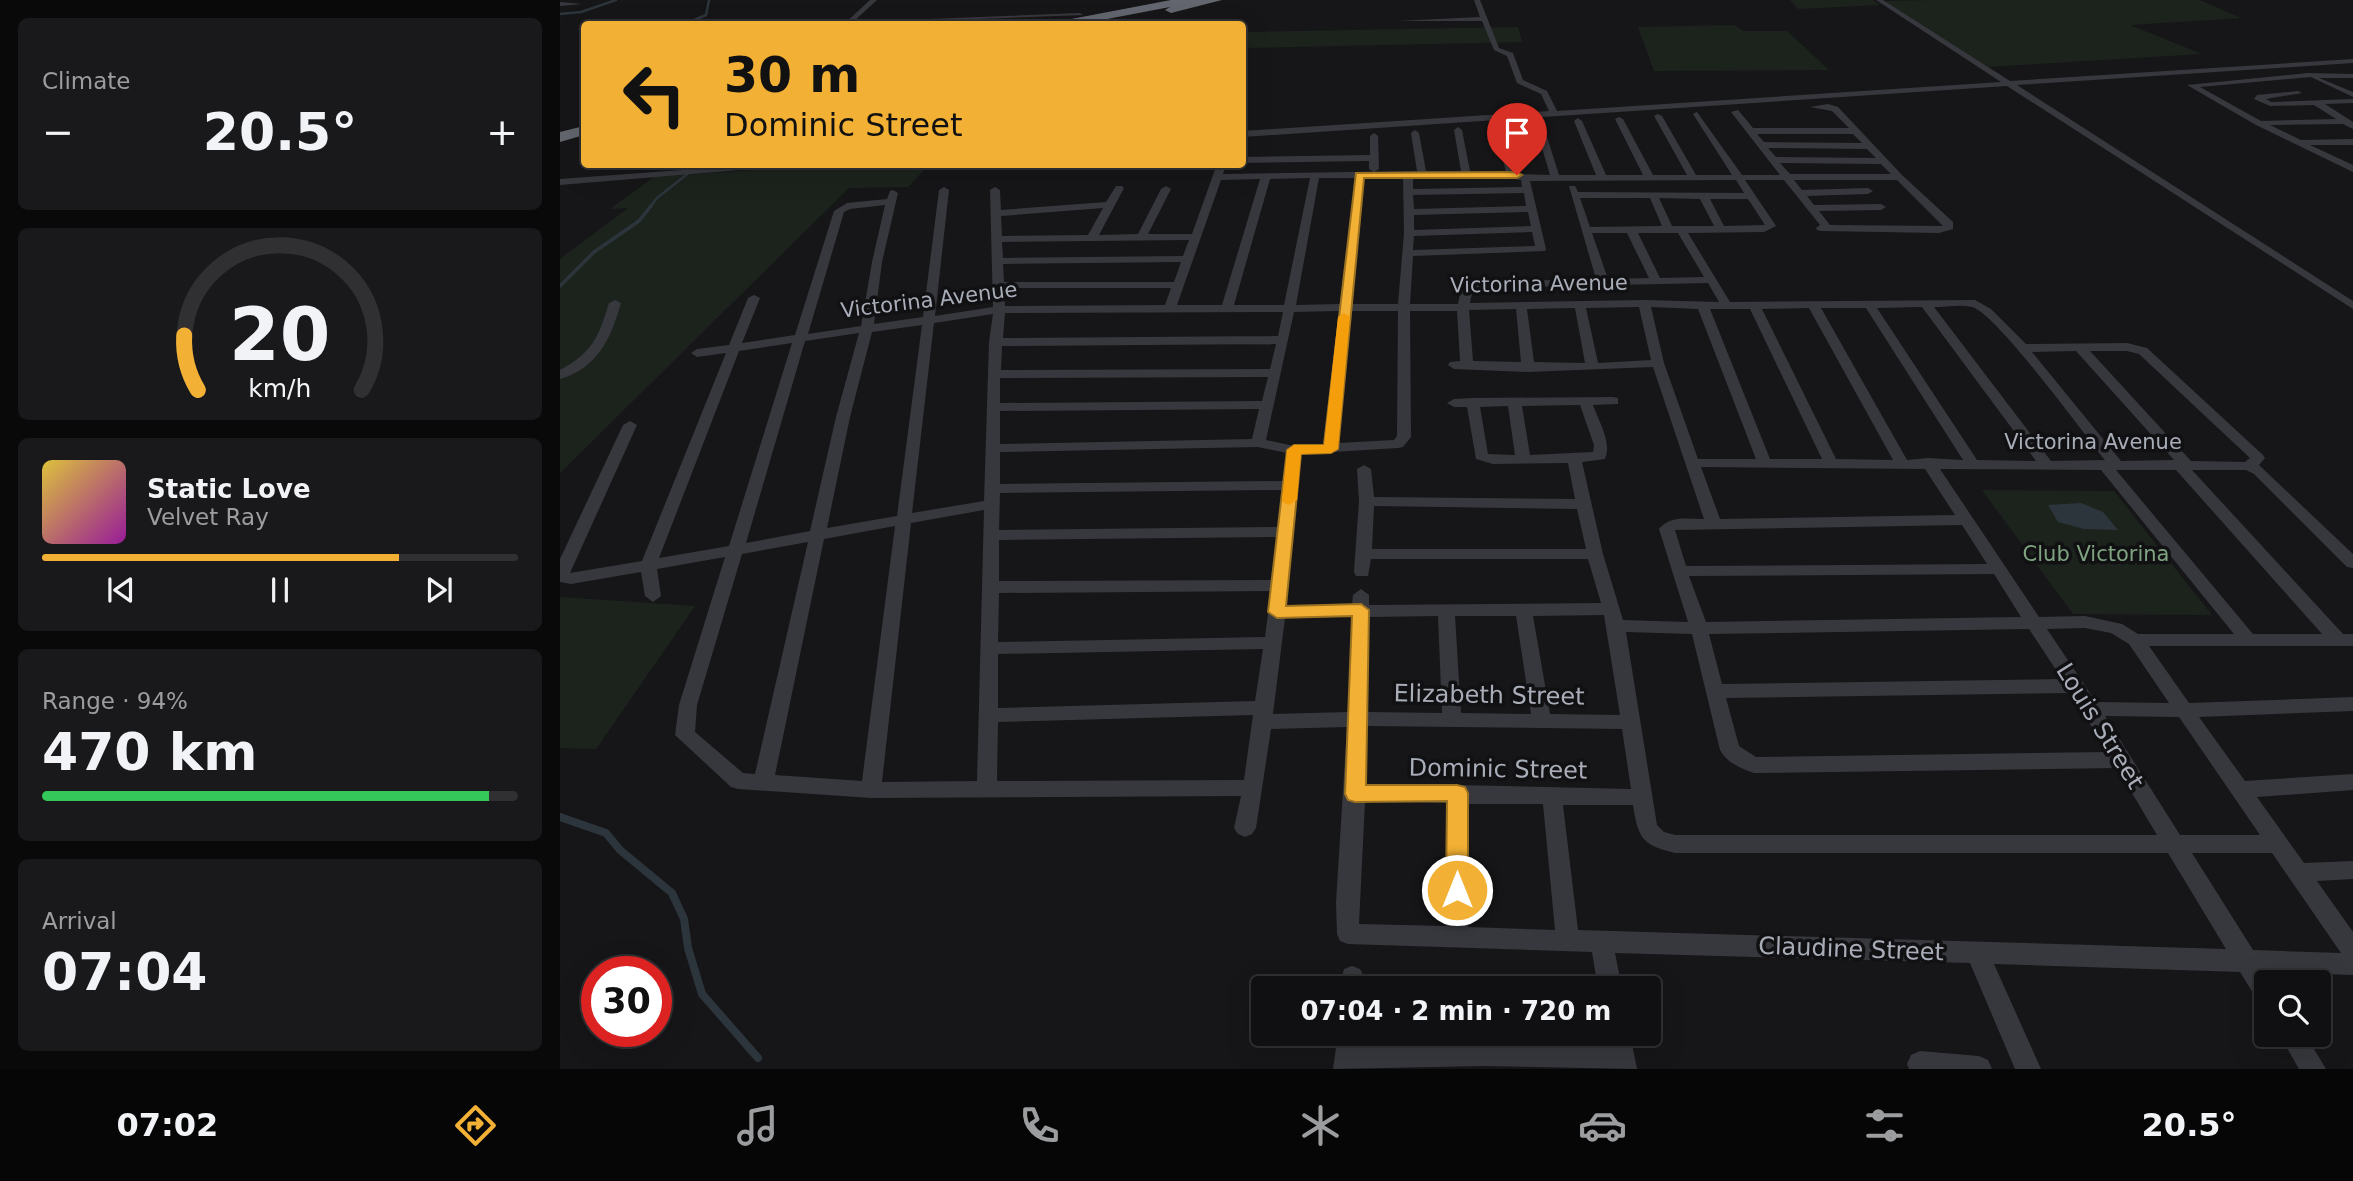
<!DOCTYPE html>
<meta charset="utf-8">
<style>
:root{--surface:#101012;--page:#19191b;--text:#f1f3f6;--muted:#9c9d9f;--line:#303032;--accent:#f2b134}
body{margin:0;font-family:"DejaVu Sans",sans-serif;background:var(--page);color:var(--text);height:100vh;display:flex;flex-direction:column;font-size:26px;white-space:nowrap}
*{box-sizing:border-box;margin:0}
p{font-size:23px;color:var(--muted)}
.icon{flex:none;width:38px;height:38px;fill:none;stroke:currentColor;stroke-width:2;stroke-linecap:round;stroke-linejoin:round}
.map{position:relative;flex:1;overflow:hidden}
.sheet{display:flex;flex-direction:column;gap:18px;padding:18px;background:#09090a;width:560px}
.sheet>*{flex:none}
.banner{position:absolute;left:21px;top:21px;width:665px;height:147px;border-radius:7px;box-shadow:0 7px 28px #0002,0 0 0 2px var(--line);background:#f2b134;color:#111;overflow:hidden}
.fabs{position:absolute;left:1694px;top:970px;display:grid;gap:14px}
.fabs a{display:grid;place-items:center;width:77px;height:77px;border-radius:7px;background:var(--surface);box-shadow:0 7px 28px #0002,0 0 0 2px var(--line);font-size:35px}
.speed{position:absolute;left:21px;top:956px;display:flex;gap:14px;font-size:35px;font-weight:700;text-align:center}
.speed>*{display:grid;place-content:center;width:91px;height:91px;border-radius:50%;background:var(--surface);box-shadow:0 7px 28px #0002,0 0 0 2px var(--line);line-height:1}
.speed .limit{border:10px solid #d22;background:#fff;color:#111}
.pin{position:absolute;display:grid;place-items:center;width:60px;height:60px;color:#fff;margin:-72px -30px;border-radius:50% 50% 50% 0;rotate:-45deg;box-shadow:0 0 7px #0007}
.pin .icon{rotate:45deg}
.me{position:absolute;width:77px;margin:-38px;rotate:0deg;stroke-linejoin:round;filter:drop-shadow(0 0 5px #0008)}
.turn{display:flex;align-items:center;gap:24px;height:147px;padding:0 28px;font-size:32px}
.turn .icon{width:91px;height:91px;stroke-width:2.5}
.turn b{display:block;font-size:49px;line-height:60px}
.big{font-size:52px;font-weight:700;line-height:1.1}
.sheet .card{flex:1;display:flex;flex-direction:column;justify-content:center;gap:10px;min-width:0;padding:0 24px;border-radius:10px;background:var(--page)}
.sheet .dial{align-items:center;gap:0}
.dial svg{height:182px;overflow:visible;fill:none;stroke:var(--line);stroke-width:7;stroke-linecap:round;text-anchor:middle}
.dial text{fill:var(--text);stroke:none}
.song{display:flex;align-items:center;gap:21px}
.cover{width:84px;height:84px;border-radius:10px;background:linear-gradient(135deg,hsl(50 70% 55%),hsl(300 70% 35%))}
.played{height:7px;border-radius:4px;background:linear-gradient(90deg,var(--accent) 75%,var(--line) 75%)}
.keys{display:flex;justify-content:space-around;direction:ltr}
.heat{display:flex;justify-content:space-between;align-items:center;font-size:38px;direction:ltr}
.charge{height:10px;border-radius:5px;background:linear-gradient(90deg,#34c759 94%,var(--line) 0)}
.trip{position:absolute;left:691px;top:976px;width:410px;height:70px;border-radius:7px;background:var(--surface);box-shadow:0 7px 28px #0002,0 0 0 2px var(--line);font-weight:700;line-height:70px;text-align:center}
.menu{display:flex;height:112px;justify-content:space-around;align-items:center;background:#060607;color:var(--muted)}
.menu .icon{width:49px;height:49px}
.menu .selected{color:var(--accent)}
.menu b{font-size:32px;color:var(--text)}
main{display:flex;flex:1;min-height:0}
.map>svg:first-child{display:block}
.green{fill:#1c231d}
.water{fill:#2c353c}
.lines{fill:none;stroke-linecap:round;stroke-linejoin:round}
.stream-far2{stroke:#2c353c;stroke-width:2.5}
.stream-far1{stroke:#2c353c;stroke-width:3.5}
.stream{stroke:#2c353c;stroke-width:8}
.minor{fill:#37383d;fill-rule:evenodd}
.motorway{fill:#63666e;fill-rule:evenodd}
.wall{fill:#323236}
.building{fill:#3f3f44;stroke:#4f5156;stroke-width:2}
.route{fill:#f2b134;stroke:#9d7322;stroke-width:2}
.slow{fill:#f59e0b}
.labels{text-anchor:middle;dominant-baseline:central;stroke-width:7;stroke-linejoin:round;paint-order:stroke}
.street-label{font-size:21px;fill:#a8adb8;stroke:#111113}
.park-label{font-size:21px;fill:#7fa381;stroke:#111113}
.near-street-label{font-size:24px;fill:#a8adb8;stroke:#111113}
</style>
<main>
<section class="sheet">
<div class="card"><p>Climate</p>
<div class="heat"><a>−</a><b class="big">20.5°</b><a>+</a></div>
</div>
<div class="card dial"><svg viewBox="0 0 100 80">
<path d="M14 69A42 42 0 1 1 86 69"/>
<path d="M14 69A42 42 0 0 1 8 45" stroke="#f2b134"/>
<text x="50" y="56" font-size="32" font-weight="700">20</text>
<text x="50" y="72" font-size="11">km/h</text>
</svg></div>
<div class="card">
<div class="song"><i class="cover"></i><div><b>Static Love</b><p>Velvet Ray</p></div></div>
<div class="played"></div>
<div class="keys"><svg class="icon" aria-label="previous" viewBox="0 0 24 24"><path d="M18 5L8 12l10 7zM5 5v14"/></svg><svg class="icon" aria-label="pause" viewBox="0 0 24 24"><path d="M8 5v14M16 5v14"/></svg><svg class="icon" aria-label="next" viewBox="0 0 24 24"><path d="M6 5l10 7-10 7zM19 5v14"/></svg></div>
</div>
<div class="card"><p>Range · 94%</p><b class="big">470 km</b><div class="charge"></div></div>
<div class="card"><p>Arrival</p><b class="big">07:04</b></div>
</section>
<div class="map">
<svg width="1793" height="1069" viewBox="0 0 1793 1069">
<rect width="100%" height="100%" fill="#161618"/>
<g class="green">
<polygon points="1230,0 1313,0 1320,5 1238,9"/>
<polygon points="1372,0 1640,0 1681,18 1570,25 1642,54 1428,67 1324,1"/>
<polygon points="1174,25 1183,31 1227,31 1269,70 1094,71 1078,27"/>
<polygon points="958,27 962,42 683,48 682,32"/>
<polygon points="265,165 369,165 348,187 289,188 0,473 0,259 68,208 50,209 94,177"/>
<polygon points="1422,490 1554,491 1652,615 1513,614"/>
<polygon points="0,597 135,606 36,749 0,748"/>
</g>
<polygon class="water" points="1521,503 1543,512 1558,530 1524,529 1498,522 1488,505"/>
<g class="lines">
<g class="stream-far2">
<polyline points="0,14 21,12 56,0"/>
<polyline points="125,24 146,15 149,0"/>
<polyline points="89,208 97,198 140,164"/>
</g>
<polyline class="stream-far1" points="0,286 34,252 79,221 91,206"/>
<polyline class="stream" points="0,817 46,833 60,850 112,893 124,919 128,948 142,994 198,1058"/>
<g class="minor">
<polygon points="310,0 317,0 293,22 520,13 523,15 284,24"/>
<polygon points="914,0 920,0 939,48 953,53 963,80 987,91 997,111 1441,82 1316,0 1323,0 1450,81 1793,59 1793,63 1457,85 1793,301 1793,309 1447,86 682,137 682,131 989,111 981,94 957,83 947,56 934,50 922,21 837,21 920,17"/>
<polygon points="0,2 22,4 0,6"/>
<polygon points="1748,73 1793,74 1793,78 1759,78 1793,92 1793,97 1751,77 1640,87 1701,121 1776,119 1754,105 1710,106 1694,99 1697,95 1738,91 1742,93 1706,99 1711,102 1793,99 1793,103 1765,104 1793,122 1793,129 1783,124 1710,125 1741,140 1793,139 1793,145 1750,145 1793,165 1793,172 1696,125 1627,85"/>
<path d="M1268 104 1278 107 1342 175 1393 222V229L1379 233 1261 231 1257 230 1256 228 1260 225 1224 180H1185L1216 226 1204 232 1128 233 1170 302 1415 300 1431 309 1466 344 1567 343 1587 348 1703 455 1705 458 1699 465 1793 554V568L1787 567 1694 474 1686 470H1632L1783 634H1793V646H1589L1629 703 1793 697V711L1639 717 1685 781 1793 774V790L1697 797 1744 863 1793 861V879L1757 881 1793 932V975L1707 972 1712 982H1706V1004L1698 1001 1680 972 1434 964 1481 1069H1455L1410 963 1055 953 1062 989H1038L1032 952 788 944 780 941 777 934 776 902 787 727 711 729 696 828 692 834 685 837 678 834 674 828 681 796 311 798 178 789 171 787 115 735 119 705 165 557 97 569 101 596 93 602 85 596 81 572 11 584 0 582V559L63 425 70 421 77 425 10 573 82 561 166 353 137 357 131 353 137 349 169 345 188 298 194 295 200 298 182 343 235 335 274 211 287 203 327 199 330 191 333 190 338 193 322 262 314 324 363 317 379 190 384 187 389 190 375 316 433 307 430 190 435 187 440 190 441 210 546 202 556 186H562L564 188 539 235 578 234 601 189 606 186 611 189 588 234H632L657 164H666L663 174 857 171 851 133 855 130 859 133 866 171H901L894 130 898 127 902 130 910 171 946 172 935 127 939 124 943 127 956 174 990 175 975 124 979 121 983 124 999 175H1036L1014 121 1018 118 1022 121 1046 175H1083L1055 119 1059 117 1063 119 1093 175H1127L1094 116 1098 114 1102 116 1136 175H1172L1133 114 1137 112 1182 175H1220L1171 112 1178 110 1193 128H1289L1272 111 1250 107ZM1197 134H1293L1302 143 1204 142ZM1208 148 1307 149 1316 158 1216 157ZM1220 163 1321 164 1331 174H1230ZM936 176 961 180 962 187 853 189V177ZM843 177 844 233 838 304H792L804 178ZM750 178 724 305H674L710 179ZM759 178H795L780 304 736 305ZM700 179 662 305H617L661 180ZM1176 180 1184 193 1018 192 1015 186H1009L1036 279 910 282 901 288 898 304H850L853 256 985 251 986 249 970 181ZM1234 180H1337L1383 226 1270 225 1259 211 1321 210 1326 207 1321 204 1254 205 1247 196 1308 194 1313 191 1308 188 1242 190ZM964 193 966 206 854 209 853 195ZM1020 198H1090L1102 226 1030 227ZM1099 198 1140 199 1154 226H1112ZM1150 199H1188L1205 225 1164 226ZM325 205 312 262 301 326 248 334 284 212 290 209ZM543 208 528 235 442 236 441 216ZM968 212 971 226 854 230V215ZM972 232 975 246 853 250 854 236ZM1032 233H1067L1089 278 1048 279ZM1078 233H1118L1144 277 1100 278ZM629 240 623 256 443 258 442 242ZM621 262 614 282H444L443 264ZM1148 283 1159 302 1084 300 910 303 913 288ZM444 288H611L605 305 445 306ZM1079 307 1091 360 1038 363 1026 308ZM1091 307 1138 309 1196 459H1138L1104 363ZM1362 307 1476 461 1417 460 1317 308ZM1374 307C1385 307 1401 304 1412 307 1436 313 1524 434 1545 460L1491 461ZM1015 308 1025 363 974 362 967 309ZM1249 308 1333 460 1276 459 1202 309ZM1261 308H1306L1403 460 1368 458 1347 460ZM956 309 961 362 913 361 909 310ZM1150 309H1190L1262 459H1210ZM779 311 763 444 734 446 706 440 734 312ZM791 311H838L837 436 834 440 778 443ZM850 311H897L900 361 890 362 888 365 894 369 968 372 1093 367 1144 519C1128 519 1110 515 1099 529L1128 622 1063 620 1043 554 1022 462 1045 459C1052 442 1039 422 1033 405L1058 404V398L1053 397 913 398 894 399 887 403 894 407H907L916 459 933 464 1008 463 1015 499 814 497 811 469 804 465 797 469 799 501 794 572 796 576H808L811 559H1028L1041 603 809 605V595L801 589 793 595 792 605 726 606 741 454 838 448 843 447 851 437ZM723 312 718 336 443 338 445 313ZM433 314 429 342 424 501 352 513 374 323ZM362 325 337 516 267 528 290 417 312 332ZM299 333 276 417 250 531 186 543 245 341ZM232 343 169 546 99 558 179 351ZM716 344 710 369 441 370 442 346ZM1516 351 1614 460 1561 461 1472 352ZM1530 351H1567L1579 354 1690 458 1685 462 1631 461ZM708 377 702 401 440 403V378ZM1020 405 1034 445 1033 452 970 455 962 406ZM948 406 955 455 928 454 920 407ZM699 409 692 439 440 444V411ZM698 447 727 453 723 481 440 484V452ZM1141 467 1365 469 1395 515 1160 519ZM1380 469 1541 470 1674 634H1578L1562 624 1525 616 1479 617ZM1556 470H1616L1762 634H1693ZM722 490 718 527 439 530 440 493ZM814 506 1017 509 1026 549H812ZM424 510 417 781 322 782 351 523ZM1402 525 1427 564 1126 566 1115 530ZM335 526 302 781 215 775 264 539ZM717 537 712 580 439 581V540ZM248 542 195 774 183 773 135 732 137 705 182 554ZM1434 574 1461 617 1146 622 1129 576ZM711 591 705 637 438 642 439 593ZM1044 615 1060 715 990 714 973 616ZM878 616 882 713 807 712 809 617ZM895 616H956L971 714 901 713ZM792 617 788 712 713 714 725 618ZM1525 628 1551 633 1569 644 1609 703 1536 702 1487 629ZM1469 629 1502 679 1162 684 1149 634ZM1066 632 1132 634 1160 750C1167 763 1180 768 1194 773L1557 768 1597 835H1115L1104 832 1097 825ZM703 649 695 701 438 708V654ZM1511 693 1547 752 1196 757 1179 746 1166 698ZM693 715 684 780 437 781 438 722ZM1545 716 1619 717 1700 835H1620ZM807 726 1062 729 1071 789 897 785 805 786ZM805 802 887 803 886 926 799 924ZM907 804H983L995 930 908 927ZM1003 805H1073C1078 838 1082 845 1115 853H1608L1666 949 1018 930ZM1632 853H1712L1781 953 1693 950Z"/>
<polygon points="814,133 818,136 819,169 814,172 809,169 809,161 682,163 682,157 810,155 810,136"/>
<polygon points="203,164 252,164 0,185 0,179"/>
<path d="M55 300 61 303C51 338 38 368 0 379V370C33 352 38 338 49 303Z"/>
<polygon points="792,966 800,969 804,977 803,989 779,989 784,969"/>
<polygon points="778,1034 802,1034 802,1043 923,1040 1047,1043 1046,1034 1070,1034 1077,1069 923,1066 773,1069"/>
<polygon points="1719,1034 1745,1034 1766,1069 1739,1069"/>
<polygon points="1360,1051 1419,1056 1428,1060 1432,1069 1349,1069 1347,1064 1351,1055"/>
</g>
<g class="motorway">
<polygon points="611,0 662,0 611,13 605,10 610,7 521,24 500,24 506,20"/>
<polygon points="24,126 24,135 0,142 0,132"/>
</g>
</g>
<polygon class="wall" points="945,1034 985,1034 984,1038 945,1037"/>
<polygon class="building" points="946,986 984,987 984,989 946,989"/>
<polygon class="route" points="796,173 957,172 962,175 957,178 804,178 778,449 771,453 741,454 726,606 801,604 809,610 806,785 897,785 905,787 908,793 908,890 905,897 897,900 889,897 886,890 887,801 795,802 788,800 785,794 792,616 717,618 708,612 727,450 734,445 764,445"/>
<polygon class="slow" points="784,313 790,317 778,449 771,453 741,454 737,500 729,505 724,503 722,500 727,450 734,445 764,445 778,317"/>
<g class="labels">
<g class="street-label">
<text transform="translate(979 284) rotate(-1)">Victorina Avenue</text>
<text transform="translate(369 300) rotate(-7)">Victorina Avenue</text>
<text x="1533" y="442">Victorina Avenue</text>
</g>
<g class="park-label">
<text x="1536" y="554">Club Victorina</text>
</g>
<g class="near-street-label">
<text transform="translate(929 695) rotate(1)">Elizabeth Street</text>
<text transform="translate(1540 726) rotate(58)">Louis Street</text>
<text transform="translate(938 769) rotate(1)">Dominic Street</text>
<text transform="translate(1291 949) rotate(2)">Claudine Street</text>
</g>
</g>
</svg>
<div class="fabs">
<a><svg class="icon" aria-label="search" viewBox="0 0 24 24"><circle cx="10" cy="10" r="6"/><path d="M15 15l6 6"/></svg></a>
</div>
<div class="speed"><div class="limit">30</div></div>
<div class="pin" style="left:957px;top:175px;background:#d93025"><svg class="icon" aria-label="arrive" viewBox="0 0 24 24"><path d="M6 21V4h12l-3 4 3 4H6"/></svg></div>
<svg class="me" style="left:897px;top:890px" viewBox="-20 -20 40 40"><circle r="17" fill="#f2b134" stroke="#fff" stroke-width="3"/><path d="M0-11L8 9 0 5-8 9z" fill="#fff"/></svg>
<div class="trip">07:04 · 2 min · 720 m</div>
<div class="banner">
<div class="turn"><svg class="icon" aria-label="left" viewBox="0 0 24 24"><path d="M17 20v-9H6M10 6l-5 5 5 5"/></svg><div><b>30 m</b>Dominic Street</div></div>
</div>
</div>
</main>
<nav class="menu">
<b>07:02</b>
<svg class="icon selected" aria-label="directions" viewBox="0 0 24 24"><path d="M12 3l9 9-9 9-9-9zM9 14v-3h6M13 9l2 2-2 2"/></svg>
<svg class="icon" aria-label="music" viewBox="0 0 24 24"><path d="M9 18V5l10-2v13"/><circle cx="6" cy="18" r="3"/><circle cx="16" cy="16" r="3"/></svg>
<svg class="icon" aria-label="phone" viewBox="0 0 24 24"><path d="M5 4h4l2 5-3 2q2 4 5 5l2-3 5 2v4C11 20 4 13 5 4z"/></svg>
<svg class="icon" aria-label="climate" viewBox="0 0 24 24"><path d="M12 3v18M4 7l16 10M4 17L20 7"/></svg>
<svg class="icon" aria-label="car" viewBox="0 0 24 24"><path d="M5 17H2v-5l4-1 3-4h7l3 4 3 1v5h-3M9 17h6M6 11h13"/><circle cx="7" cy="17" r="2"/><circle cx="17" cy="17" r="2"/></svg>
<svg class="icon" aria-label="filters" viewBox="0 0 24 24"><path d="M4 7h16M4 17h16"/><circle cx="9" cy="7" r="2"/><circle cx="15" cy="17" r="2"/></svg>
<b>20.5°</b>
</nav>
